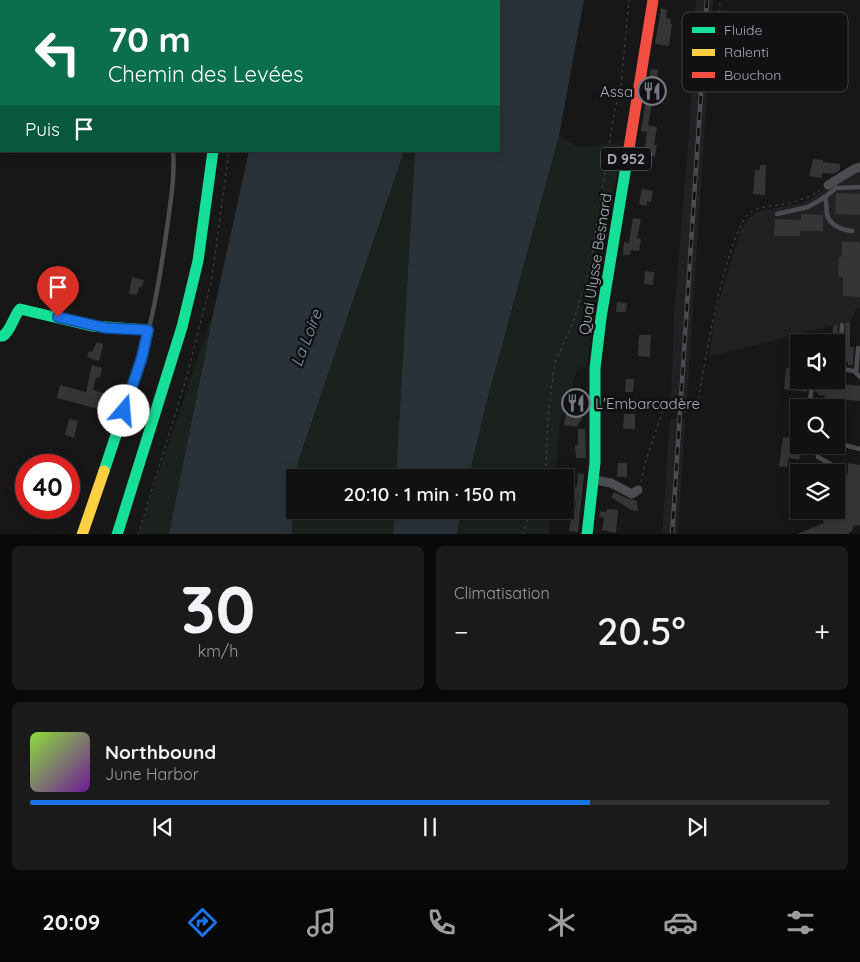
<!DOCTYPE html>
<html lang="fr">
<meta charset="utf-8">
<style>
:root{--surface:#111;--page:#1a1a1a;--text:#f1f3f6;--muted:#9c9d9f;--line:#303131;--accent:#1a73e8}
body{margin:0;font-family:Quicksand,sans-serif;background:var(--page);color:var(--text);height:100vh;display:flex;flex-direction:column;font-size:19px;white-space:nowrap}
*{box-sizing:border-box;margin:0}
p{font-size:16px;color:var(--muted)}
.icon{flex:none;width:28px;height:28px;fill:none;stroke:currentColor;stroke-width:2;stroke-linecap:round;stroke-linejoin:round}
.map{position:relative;height:534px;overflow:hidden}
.drawer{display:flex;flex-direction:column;gap:12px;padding:12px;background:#090909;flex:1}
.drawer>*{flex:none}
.hud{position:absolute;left:0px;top:0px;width:500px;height:152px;box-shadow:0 2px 12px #0003,0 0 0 1px var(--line);background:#0b6e4f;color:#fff;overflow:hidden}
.fabs{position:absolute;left:790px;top:334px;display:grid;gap:10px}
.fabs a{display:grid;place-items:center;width:55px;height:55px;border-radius:0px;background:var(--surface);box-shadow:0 2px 12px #0003,0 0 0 1px var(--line);font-size:25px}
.speed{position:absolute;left:15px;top:454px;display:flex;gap:10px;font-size:25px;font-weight:700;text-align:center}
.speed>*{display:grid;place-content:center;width:65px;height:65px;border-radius:50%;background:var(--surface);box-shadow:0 2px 12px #0003,0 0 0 1px var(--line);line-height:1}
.speed .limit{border:8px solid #d22;background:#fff;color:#111}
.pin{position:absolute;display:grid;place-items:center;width:42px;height:42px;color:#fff;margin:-51px -21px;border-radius:50% 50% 50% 0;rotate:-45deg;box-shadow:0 0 5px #0007}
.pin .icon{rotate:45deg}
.me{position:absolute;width:55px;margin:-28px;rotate:18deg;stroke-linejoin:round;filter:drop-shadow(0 0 4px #0008)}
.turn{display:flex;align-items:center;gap:18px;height:105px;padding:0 25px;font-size:22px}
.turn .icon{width:65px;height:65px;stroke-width:2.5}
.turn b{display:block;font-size:35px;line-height:42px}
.then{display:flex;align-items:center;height:48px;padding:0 25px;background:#0003;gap:10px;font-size:19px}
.big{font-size:38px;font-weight:600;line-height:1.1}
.drawer .tile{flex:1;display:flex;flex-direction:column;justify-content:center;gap:8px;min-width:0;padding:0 18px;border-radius:8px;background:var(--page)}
.drawer .dial{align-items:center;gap:0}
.dial b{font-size:65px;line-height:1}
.song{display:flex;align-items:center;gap:15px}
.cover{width:60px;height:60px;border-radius:8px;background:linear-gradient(135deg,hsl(90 70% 55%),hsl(280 70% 35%))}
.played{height:5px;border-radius:2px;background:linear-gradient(90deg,var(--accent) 70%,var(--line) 70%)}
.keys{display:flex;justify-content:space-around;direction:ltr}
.heat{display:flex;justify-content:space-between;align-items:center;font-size:28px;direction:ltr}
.drawer .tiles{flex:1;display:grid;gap:12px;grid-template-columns:1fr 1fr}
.tile:last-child{grid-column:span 2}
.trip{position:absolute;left:286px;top:469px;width:288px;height:50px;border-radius:0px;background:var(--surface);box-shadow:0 2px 12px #0003,0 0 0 1px var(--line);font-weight:600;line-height:50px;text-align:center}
.tabs{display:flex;height:80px;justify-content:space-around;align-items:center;background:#070707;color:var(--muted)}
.tabs .icon{width:35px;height:35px}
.tabs .selected{color:var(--accent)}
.tabs b{font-size:22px;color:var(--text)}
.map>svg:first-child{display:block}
.built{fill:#212124}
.green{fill:#1b211c}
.water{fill:#2a3239}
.building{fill:#343537}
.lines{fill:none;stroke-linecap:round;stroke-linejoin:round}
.path{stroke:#4d4e52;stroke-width:1;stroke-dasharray:2.5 4;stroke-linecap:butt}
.lane{stroke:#4b4c50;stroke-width:4.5}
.street{stroke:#4b4c50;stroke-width:9}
.fast{stroke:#16e098;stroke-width:11}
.slow{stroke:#ffcf43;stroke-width:11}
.jam{stroke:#f24e42;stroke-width:11}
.rail-casing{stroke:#4b4c4f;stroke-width:4.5}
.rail{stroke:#111113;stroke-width:2.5;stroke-dasharray:8;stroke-linecap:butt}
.route-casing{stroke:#114b97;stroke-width:12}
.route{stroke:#1a73e8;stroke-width:9}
.labels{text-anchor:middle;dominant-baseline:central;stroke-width:5;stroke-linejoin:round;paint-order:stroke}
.shield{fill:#111113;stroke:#7b7e86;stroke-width:1}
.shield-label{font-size:14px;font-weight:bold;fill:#a8adb8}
.poi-label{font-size:15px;fill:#a8adb8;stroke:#111113;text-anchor:end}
.street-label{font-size:15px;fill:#a8adb8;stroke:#111113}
.water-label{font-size:16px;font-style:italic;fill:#7f9bb3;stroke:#111113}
.key{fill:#111113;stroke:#3e4045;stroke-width:1}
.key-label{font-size:14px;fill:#a8adb8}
</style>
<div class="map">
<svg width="860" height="535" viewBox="0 0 860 535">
<rect width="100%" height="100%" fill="#171717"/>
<g class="built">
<polygon points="696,0 713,0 687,400 671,400 674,314 690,121"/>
<polygon points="855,171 860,171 860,308 857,308 850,321 709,357 715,314 740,233 746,221 757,212 803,203"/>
<polygon points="670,419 685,419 678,534 662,534"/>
</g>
<g class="green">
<polygon points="559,136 579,147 622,143 604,249 587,367 578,367 560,422 555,477 469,478 486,404"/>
<polygon points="404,151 415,151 396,477 296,478 298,462"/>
<polygon points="214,310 169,534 138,534"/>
<polygon points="295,497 295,510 394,510 393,534 292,535"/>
<polygon points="461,510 552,510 549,534 457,535"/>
</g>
<g class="water">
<polygon points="278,0 584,0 559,136 486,404 469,477 396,477 415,151 499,151 499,1"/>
<polygon points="249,151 404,151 298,462 296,477 295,478 292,534 169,534 214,310"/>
<polygon points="394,510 461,510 457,534 393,534"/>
</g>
<g class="building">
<polygon points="661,8 667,10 666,18 671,19 670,24 672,24 669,46 655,44"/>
<polygon points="651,69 658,70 648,125 657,127 654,145 657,145 655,157 644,155 647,132 641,131"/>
<polygon points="813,159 823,160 823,162 840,164 840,170 834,174 822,173 822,178 809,176"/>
<polygon points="760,165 766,165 765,195 753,194 755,170 760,170"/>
<polygon points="642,189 653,191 651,202 647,201 647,206 639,204"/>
<polygon points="836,193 860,194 860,215 835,214"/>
<polygon points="801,214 823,215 823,231 800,231 800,236 774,236 775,219 801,220"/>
<polygon points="633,218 641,219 637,238 641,239 639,251 631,250 630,255 623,255 624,242 629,243"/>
<polygon points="842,242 859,242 860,245 860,297 843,296 843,277 838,277 839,257 842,257"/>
<polygon points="645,271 654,272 653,285 644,284"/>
<polygon points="132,277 144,280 142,287 139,287 137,295 129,294"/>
<polygon points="617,302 627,303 626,312 616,312"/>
<polygon points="850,321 850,347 854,347 853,365 848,365 848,362 844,362 845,323"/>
<polygon points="838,324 838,325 836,347 836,342 832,342 833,326"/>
<polygon points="639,335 651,335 650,357 638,356"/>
<polygon points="805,336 824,338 823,342 805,342"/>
<polygon points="97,342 103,344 103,347 99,361 87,357 89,351 92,352"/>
<polygon points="92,365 102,368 100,378 96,377 93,390 110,395 106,411 57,398 60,385 86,392"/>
<polygon points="786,368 799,369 799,380 809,380 807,392 784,389"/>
<polygon points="626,379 634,379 633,392 625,392"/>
<polygon points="827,382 860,386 860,401 825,398 825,396 818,395 818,393 815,392 817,383 827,384"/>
<polygon points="577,395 584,400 577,410 581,413 579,416 582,418 577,427 564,425 568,404 570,406"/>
<polygon points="624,414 635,414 635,429 623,429"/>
<polygon points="69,419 78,421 74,438 65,435"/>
<polygon points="578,429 585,429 586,458 576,458 575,445 578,445"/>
<polygon points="783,437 792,438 791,447 802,450 799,460 789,458 787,467 779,466"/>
<polygon points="618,463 627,463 627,477 617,477"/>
<polygon points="848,463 860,465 860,525 853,526 852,530 847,535 795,535 824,523 821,515 823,510 836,510 836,502 840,503 846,476 848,472"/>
<polygon points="578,473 584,474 578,532 569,531 571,517 574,517 576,502 574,501 573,497 574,486 577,487"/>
<polygon points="614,492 626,498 637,501 638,511 631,510 611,497"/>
<polygon points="607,509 618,510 616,533 602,530 604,518 599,517 600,511 606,512"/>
</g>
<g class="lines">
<g class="path">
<polyline points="250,1 250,0"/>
<polyline points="719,58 720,0"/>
<polyline points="541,478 546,465 548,415 555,362 573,323 589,273 614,114 621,85 629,0"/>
<path d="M641 482 645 463 663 410 685 412 692 407 699 398C703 367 728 224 752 211 760 207 769 206 778 205 793 203 808 198 821 190"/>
<polyline points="138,535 187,376 212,277 229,151"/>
<polyline points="523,535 530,510"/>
</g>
<g class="lane">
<polyline points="194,1 194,0"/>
<polyline points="777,214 808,207 825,197"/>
<path d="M852 231C842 230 829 225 827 214 826 208 827 203 825 197L836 188 860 187"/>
<path d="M149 328C158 293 163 257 168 221 171 198 175 175 173 151"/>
<polyline points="837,368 854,371 860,377"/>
<polyline points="839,369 842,325"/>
<polyline points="856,373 858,348"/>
<polyline points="810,400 813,380"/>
<polyline points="836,443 860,449"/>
<polyline points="823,445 817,451 818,457 844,472"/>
</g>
<g class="street">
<polyline points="0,32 1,32"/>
<polyline points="828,185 854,169 860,167"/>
<polyline points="594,480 611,483 632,494 638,490"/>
</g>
<g class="fast">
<polyline points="230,0 230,1"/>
<path d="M0 336H3C12 329 13 317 20 309L92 326 148 330 142 357 104 471"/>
<polyline points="117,535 182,327 198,261 213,151"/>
<polyline points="587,535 595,463 595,368 601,318 629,148"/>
</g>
<polyline class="slow" points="82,535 104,471"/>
<polyline class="jam" points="629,148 653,0"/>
<defs>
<polyline id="rail" points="672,535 707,0"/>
</defs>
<use href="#rail" class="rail-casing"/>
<use href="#rail" class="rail"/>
</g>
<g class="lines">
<defs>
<polyline id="route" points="58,317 106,328 148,330 142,357 124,411"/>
</defs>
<use href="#route" class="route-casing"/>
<use href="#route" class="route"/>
</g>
<defs>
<symbol id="restaurant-ring" viewBox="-11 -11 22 22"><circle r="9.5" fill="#111113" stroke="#757880" stroke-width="1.5"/><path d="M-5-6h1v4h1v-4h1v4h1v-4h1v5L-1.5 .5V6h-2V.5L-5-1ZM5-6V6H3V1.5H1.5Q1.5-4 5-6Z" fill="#757880"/></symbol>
</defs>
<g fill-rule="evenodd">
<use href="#restaurant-ring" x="636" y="75" width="32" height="32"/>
<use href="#restaurant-ring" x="560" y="387" width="32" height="32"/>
</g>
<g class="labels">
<rect class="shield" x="601" y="147.5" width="50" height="23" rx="4"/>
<g class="shield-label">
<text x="626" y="159">D 952</text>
</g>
<g class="poi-label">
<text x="633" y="91">Assa</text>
<text x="595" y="403" text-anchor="start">L'Embarcadère</text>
</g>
<g class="street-label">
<text transform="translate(595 264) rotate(-81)">Quai Ulysse Besnard</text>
</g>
<g class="water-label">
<text transform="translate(306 338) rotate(-69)">La Loire</text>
</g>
</g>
<rect x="682" y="12" width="166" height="80" rx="8" class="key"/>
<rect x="692" y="27" width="23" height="6" fill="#16e098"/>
<rect x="692" y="49" width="23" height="7" fill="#ffcf43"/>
<rect x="692" y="72" width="23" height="6" fill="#f24e42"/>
<g class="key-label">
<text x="724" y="35">Fluide</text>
<text x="724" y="57">Ralenti</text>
<text x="724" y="80">Bouchon</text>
</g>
</svg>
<div class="fabs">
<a><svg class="icon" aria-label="sound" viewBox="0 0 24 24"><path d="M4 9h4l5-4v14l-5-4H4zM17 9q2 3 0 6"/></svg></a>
<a><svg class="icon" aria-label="search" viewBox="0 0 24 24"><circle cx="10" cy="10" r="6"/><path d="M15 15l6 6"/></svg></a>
<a><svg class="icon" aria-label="layers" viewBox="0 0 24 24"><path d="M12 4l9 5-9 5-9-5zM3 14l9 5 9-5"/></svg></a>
</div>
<div class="speed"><div class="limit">40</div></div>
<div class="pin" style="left:58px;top:317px;background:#d93025"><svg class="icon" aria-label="arrive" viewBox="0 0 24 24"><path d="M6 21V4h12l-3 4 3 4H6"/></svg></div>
<svg class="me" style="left:124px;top:411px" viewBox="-20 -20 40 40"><circle r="19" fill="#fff"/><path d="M0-13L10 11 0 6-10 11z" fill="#1a73e8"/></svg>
<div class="trip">20:10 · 1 min · 150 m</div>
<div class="hud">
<div class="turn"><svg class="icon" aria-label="left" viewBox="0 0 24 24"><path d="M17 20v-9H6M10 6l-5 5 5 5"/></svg><div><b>70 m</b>Chemin des Levées</div></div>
<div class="then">Puis<svg class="icon" aria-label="arrive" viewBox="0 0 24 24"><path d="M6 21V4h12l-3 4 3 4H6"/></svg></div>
</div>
</div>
<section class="drawer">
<div class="tiles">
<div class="tile dial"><b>30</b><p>km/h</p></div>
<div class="tile"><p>Climatisation</p>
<div class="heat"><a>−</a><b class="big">20.5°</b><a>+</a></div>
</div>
<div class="tile">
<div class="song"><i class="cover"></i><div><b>Northbound</b><p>June Harbor</p></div></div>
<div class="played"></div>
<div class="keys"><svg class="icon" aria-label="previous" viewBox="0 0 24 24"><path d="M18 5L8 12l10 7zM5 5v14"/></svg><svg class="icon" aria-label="pause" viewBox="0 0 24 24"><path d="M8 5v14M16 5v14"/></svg><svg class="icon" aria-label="next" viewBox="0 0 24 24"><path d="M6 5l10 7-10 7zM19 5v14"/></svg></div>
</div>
</div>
</section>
<nav class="tabs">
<b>20:09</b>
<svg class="icon selected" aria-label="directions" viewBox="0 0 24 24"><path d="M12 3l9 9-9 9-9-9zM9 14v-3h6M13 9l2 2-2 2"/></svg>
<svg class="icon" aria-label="music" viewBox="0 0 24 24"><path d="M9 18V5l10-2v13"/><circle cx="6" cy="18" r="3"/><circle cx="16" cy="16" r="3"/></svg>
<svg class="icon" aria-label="phone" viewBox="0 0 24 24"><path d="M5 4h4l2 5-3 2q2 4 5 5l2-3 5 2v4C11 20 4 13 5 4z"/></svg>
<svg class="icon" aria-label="climate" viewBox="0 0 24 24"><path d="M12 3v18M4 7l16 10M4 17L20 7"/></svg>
<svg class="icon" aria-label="car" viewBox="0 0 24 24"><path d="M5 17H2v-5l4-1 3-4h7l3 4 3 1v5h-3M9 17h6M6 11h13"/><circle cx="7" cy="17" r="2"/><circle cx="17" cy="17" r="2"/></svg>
<svg class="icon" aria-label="filters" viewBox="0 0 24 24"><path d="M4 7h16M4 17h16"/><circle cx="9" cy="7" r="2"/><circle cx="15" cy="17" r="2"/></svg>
</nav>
